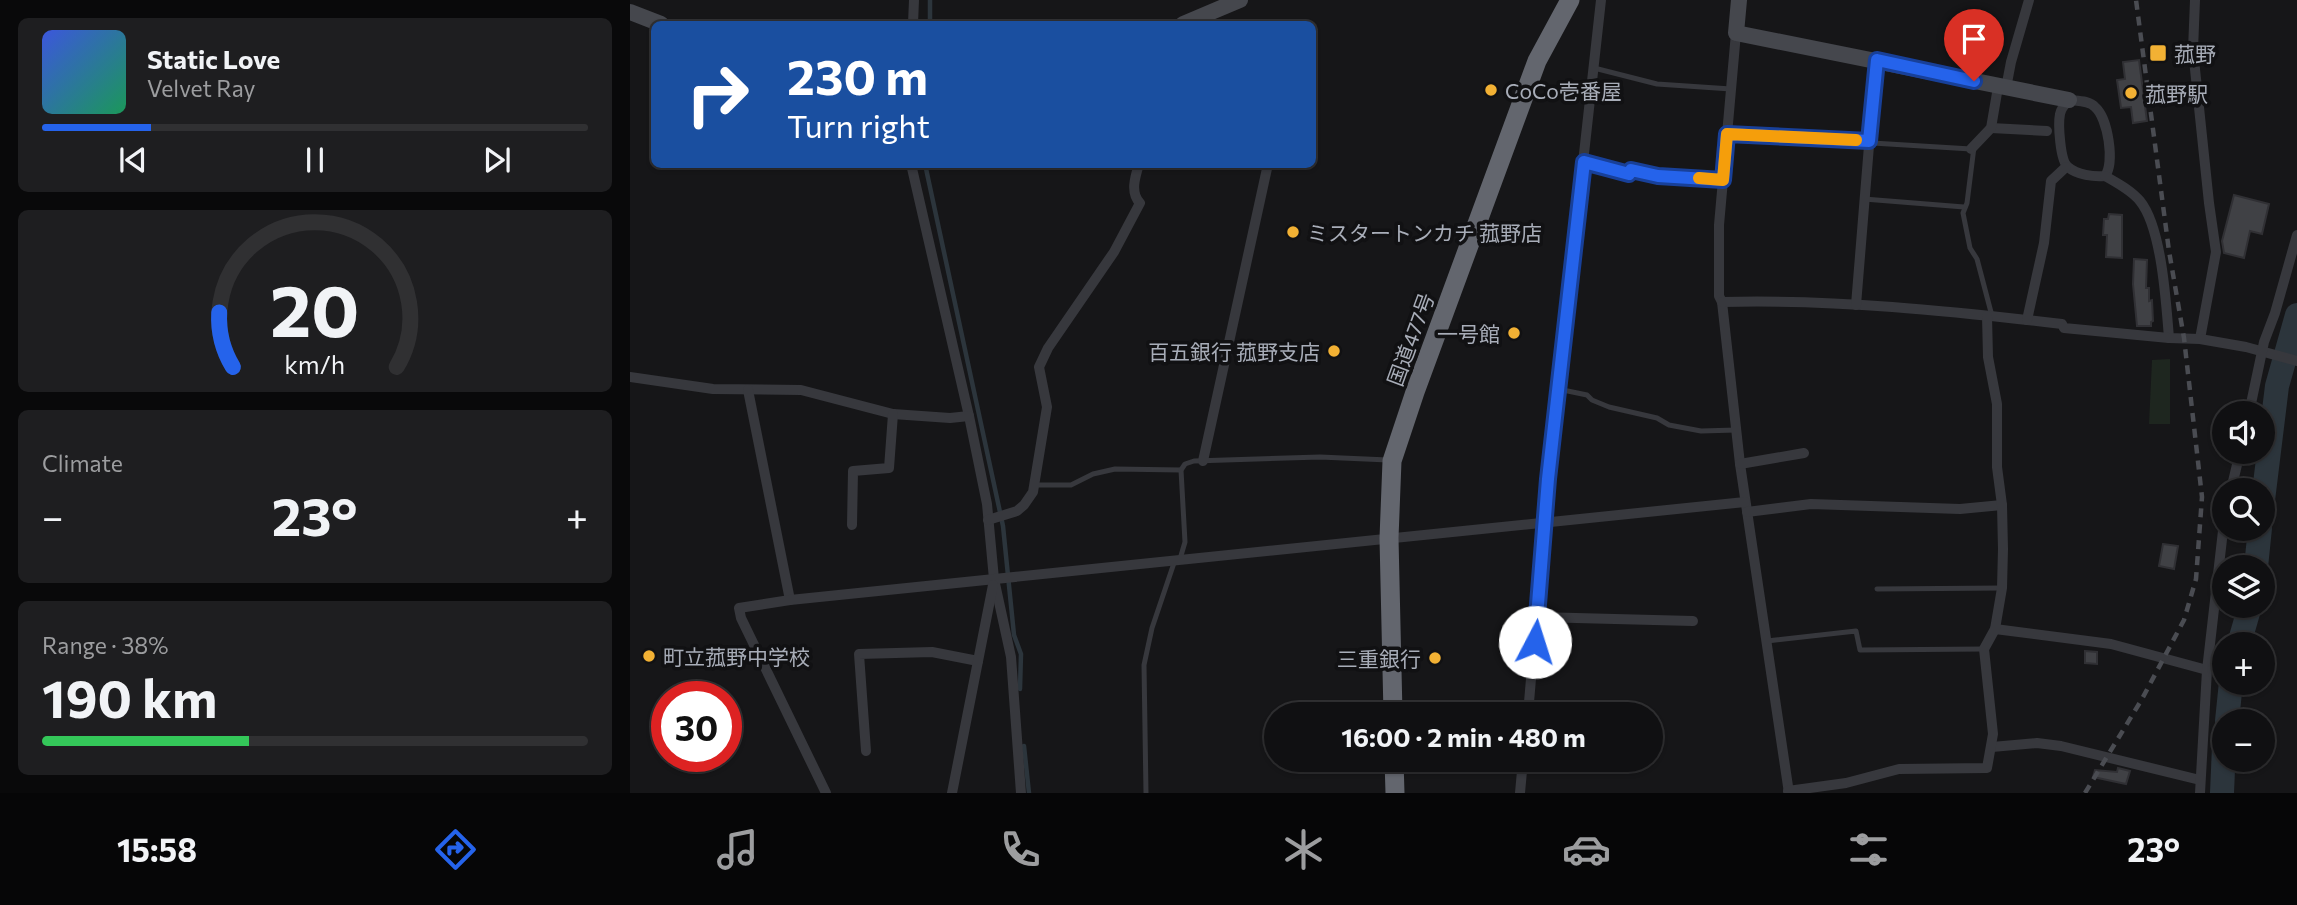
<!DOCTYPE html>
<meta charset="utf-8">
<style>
:root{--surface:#101012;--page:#1e1e20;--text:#f1f3f6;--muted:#9c9d9f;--line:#303032;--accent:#2563eb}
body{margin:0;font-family:Commissioner,"Noto Sans JP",sans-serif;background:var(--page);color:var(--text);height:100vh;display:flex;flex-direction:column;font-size:26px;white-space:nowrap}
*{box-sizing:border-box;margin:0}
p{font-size:23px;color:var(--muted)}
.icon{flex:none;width:38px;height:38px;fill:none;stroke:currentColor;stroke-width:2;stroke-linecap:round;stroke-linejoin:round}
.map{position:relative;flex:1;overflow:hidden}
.panel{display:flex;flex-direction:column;gap:18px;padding:18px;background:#09090a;width:630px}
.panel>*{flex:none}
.banner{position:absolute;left:21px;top:21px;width:665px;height:147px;border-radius:10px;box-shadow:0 2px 5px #0004,0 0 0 2px var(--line);background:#1a4fa0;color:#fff;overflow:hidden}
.fabs{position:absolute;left:1582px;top:401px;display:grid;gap:14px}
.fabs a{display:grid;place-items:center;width:63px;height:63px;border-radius:50%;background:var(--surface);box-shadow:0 2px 5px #0004,0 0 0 2px var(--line);font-size:35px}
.speed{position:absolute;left:21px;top:681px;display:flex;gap:14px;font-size:35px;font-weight:700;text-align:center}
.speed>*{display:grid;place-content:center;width:91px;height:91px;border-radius:50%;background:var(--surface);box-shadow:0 2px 5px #0004,0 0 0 2px var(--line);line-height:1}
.speed .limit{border:10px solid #d22;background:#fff;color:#111}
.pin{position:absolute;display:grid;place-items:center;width:60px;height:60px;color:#fff;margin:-72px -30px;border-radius:50% 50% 50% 0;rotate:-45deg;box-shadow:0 0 7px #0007}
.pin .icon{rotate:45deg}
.me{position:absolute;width:77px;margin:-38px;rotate:5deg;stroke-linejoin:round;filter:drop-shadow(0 0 5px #0008)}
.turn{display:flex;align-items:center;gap:24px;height:147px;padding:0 21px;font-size:32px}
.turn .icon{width:91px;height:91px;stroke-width:2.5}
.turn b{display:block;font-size:49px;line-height:60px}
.big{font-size:52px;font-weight:700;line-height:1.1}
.panel .widget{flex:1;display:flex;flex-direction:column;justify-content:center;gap:10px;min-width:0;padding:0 24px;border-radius:10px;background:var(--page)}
.panel .dial{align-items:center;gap:0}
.dial svg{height:182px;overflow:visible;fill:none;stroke:var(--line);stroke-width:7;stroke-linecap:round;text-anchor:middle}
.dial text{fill:var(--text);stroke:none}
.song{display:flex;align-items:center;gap:21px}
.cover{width:84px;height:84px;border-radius:10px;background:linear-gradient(135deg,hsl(230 70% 55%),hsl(150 70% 35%))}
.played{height:7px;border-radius:4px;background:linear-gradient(90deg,var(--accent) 20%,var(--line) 20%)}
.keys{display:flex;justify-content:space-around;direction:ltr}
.heat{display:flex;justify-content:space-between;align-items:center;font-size:38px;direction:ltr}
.charge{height:10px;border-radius:5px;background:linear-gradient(90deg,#34c759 38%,var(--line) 0)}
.trip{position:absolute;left:634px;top:702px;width:399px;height:70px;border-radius:35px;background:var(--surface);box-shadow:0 2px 5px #0004,0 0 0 2px var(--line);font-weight:700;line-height:70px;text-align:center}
.dock{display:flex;height:112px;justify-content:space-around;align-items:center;background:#060607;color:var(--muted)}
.dock .icon{width:49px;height:49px}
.dock .on{color:var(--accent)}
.dock b{font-size:32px;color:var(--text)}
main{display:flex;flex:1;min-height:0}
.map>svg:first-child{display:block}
.green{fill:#1e261f}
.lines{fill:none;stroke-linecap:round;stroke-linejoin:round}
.stream{stroke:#2c353c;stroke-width:4.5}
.river{stroke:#2c353c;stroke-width:24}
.building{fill:#404145;stroke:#303034;stroke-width:2}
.lane{stroke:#37383d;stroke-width:5}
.street{stroke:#37383d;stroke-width:10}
.secondary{stroke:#45474d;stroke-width:16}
.highway{stroke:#63666e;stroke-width:19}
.rail{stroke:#4a4c52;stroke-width:4.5;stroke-dasharray:9 7;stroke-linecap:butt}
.route-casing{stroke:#184099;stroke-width:18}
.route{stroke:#2563eb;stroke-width:12}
.slow{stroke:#f59e0b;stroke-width:12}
.poi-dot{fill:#f2b134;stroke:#111113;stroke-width:2.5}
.labels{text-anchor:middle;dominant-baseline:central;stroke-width:7;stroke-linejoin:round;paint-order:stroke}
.poi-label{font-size:21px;fill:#a8adb8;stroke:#111113;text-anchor:start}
.street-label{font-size:21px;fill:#a8adb8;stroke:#111113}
</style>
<main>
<section class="panel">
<div class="widget">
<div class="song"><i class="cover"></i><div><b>Static Love</b><p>Velvet Ray</p></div></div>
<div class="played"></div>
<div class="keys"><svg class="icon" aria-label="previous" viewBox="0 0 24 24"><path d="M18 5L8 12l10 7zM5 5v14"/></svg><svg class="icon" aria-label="pause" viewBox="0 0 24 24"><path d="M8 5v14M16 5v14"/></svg><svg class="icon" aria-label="next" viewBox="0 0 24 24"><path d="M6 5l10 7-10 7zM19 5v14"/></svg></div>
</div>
<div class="widget dial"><svg viewBox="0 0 100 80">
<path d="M14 69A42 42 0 1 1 86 69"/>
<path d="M14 69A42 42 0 0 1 8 45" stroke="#2563eb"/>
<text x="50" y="56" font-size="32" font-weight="700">20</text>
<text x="50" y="72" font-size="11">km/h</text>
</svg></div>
<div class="widget"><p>Climate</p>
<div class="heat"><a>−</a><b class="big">23°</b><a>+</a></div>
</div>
<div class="widget"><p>Range · 38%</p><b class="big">190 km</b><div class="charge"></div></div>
</section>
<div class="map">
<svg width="1667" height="793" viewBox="0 0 1667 793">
<rect width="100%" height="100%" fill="#161618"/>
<polygon class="green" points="1540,359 1540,424 1519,424 1522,360"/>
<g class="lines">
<g class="stream">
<polyline points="300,24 300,0"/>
<polyline points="295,164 373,526 384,635 391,654 390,689"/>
<polyline points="394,746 399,793"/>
</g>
<g class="river">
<polyline points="1633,500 1647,386 1667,315"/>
<polyline points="1626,567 1630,528"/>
<polyline points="1609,644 1620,606"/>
<polyline points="1597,721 1601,682"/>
<polyline points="1592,793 1594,746"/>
</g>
</g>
<g class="building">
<polygon points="1509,60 1517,121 1503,123 1501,107 1491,108 1487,80 1495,79 1493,62"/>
<polygon points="1604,195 1639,204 1632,234 1620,231 1614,258 1594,253 1592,241"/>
<polygon points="1479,214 1492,215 1492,258 1476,257 1477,235 1473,235 1474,219 1478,219"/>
<polygon points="1504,259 1517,260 1516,288 1519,288 1519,301 1522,300 1523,321 1521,322 1521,326 1507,326 1503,284"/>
<polygon points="1533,544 1548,546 1544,569 1529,566"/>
<polygon points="1455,651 1467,652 1467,664 1455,663"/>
<polygon points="1488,768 1500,771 1496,784 1463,777 1465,770 1487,772"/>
</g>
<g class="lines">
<g class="lane">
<polyline points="964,68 1027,84 1101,89"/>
<polyline points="1097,134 1341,149"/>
<polyline points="1344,147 1337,203 1333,213 1340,248 1347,259 1362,316"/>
<polyline points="954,162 999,174 1001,170 1028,176 1092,180"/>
<polyline points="1234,199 1334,207"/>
<polyline points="928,389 957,395 962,400 979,407 1027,418 1039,425 1071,431 1106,430"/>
<polyline points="404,485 441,485 463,474 485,469 551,470"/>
<polyline points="550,559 555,542 551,470 555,464 564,461 690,457 758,460"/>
<polyline points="1247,589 1372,588"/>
<polyline points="1137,641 1226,631 1230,650 1354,649"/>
<polyline points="516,793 514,665 522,628 545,560"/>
</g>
<g class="street">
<polyline points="1565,0 1563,50 1579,203 1586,252 1570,339"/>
<polyline points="283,24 284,0"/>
<polyline points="1106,33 1089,225 1089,296 1092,302 1110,464 1159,793"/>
<polyline points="1376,88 1381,62 1399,0"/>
<path d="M1439 100C1447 101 1459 100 1465 107 1478 118 1485 163 1475 176 1464 177 1447 175 1438 167 1430 161 1428 124 1430 114 1431 108 1435 104 1439 100Z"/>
<polyline points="1361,128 1417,131"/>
<polyline points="1341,149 1361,128 1368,87"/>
<polyline points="281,164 339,416 357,504 364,579 381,657 391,793"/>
<path d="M1475 176C1487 183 1501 190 1510 201 1532 228 1536 303 1539 338"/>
<path d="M1092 302C1205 299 1320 311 1432 324L1434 328 1539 338 1570 339 1616 347 1667 361"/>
<polyline points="1226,305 1246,60"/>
<polyline points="1397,320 1414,243 1421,181 1436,167"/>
<polyline points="0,377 83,389 171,390 263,414 320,418 339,416"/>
<polyline points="118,390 160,600"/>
<polyline points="1619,413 1634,342 1645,313 1667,235"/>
<polyline points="573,461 638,164"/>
<polyline points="1110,464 1174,453"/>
<polyline points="1601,490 1610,452"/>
<polyline points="1117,512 1181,504 1330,509 1372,505"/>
<path d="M358 520 387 511 394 505 403 492 417 407 409 367 418 348 484 252 510 203C500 193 505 177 509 164"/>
<polyline points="222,525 223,471 259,468 263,414"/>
<polyline points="907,617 1063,621"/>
<polyline points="1365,629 1481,644 1577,670"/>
<polyline points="898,714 918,479 971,0"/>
<polyline points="1362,747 1407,743 1431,746 1570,780"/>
<polyline points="236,751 229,654 302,652 348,661"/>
<polyline points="1158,791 1216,783 1269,769 1357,768 1363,734 1354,649 1365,629 1372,588 1373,549 1372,505 1367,467 1367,404 1358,357 1357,316"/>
<polyline points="196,793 111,618 109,608 160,600 1115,502"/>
<polyline points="322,793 363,585"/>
<polyline points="890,793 893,760"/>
<polyline points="1570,793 1577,670 1594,522"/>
</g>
<g class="secondary">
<polyline points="1109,0 1106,33 1439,100"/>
<polyline points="0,12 31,24"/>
<polyline points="553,24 610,0"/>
</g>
<g class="highway">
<polyline points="763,714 759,538 762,461 785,392 907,61 940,0"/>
<polyline points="764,760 765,793"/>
</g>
<polyline class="rail" points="1455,793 1512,699 1554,620 1566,579 1572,497 1554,338 1539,251 1506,0"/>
</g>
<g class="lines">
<defs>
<polyline id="route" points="905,642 918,479 954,162 999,174 1001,170 1028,176 1093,180 1097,134 1239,141 1247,60 1344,81"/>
</defs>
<use href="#route" class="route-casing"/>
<use href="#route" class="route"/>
<polyline class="slow" points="1069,178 1093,180 1097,134 1226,140"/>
</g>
<g class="poi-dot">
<rect x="1519" y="44" width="18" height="18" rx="3.5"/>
<circle cx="861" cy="90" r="7"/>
<circle cx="1501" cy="93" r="7"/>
<circle cx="663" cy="232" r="7"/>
<circle cx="884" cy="333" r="7"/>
<circle cx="704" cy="351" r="7"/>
<circle cx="19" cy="656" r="7"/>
<circle cx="805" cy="658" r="7"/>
</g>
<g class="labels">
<g class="poi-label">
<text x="1544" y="53">菰野</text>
<text x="875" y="90">CoCo壱番屋</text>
<text x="1515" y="93">菰野駅</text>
<text x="677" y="232">ミスタートンカチ 菰野店</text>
<text x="870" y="333" text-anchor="end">一号館</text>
<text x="690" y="351" text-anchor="end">百五銀行 菰野支店</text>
<text x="33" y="656">町立菰野中学校</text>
<text x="791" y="658" text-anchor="end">三重銀行</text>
</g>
<g class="street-label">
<text transform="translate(780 339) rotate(-70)">国道477号</text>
</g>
</g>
</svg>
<div class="fabs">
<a><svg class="icon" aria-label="sound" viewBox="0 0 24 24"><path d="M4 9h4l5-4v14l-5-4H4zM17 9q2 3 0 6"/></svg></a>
<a><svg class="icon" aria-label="search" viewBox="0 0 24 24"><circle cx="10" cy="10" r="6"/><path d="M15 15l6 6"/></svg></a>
<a><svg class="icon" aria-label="layers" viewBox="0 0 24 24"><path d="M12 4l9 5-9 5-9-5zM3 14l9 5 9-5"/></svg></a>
<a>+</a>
<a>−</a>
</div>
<div class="speed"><div class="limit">30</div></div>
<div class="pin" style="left:1344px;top:81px;background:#d93025"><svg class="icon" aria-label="arrive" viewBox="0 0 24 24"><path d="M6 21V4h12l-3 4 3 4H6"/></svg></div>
<svg class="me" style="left:905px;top:642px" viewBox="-20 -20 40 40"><circle r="19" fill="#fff"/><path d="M0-13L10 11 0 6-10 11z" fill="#2563eb"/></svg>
<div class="trip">16:00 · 2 min · 480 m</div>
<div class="banner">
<div class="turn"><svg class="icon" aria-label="right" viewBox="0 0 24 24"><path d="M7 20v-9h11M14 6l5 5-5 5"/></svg><div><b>230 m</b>Turn right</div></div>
</div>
</div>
</main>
<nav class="dock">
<b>15:58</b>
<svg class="icon on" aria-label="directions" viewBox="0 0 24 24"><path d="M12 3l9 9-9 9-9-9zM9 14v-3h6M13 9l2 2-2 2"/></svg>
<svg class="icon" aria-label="music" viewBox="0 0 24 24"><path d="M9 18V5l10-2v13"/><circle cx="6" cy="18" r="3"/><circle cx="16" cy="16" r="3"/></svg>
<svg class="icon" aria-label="phone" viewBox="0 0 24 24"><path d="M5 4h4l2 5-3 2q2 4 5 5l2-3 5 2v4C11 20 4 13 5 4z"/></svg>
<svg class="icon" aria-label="climate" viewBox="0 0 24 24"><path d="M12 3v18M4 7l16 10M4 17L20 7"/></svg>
<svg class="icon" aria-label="car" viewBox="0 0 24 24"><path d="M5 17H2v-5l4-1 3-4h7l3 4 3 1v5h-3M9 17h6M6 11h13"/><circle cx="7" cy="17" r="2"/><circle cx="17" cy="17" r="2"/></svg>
<svg class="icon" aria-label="filters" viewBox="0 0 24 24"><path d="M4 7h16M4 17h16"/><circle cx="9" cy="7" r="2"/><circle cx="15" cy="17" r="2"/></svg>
<b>23°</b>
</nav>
